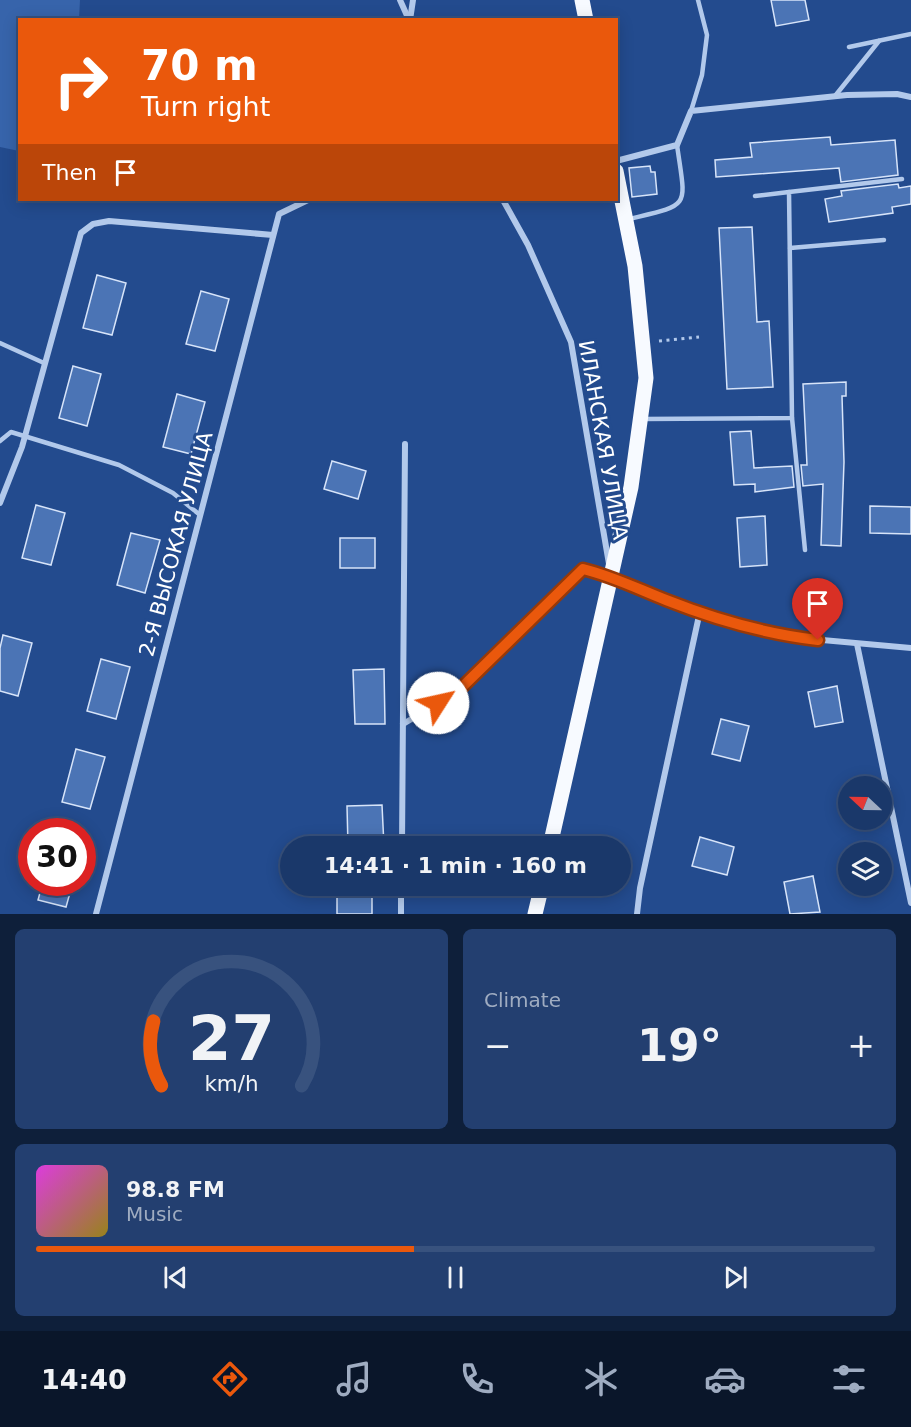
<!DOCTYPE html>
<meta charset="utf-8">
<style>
:root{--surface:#1a386a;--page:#233f70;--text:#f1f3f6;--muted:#9facc1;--line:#38527e;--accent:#ea580c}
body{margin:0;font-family:"DejaVu Sans",sans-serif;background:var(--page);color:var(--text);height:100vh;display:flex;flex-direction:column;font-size:22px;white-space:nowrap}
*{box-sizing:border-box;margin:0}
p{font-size:20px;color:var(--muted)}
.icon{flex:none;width:33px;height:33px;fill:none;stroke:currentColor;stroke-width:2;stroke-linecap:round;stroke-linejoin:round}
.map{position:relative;height:914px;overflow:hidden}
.sheet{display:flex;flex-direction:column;gap:15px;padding:15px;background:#0e1f3a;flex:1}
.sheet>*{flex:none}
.banner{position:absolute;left:18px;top:18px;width:600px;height:183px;border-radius:0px;box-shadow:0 3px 15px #0003,0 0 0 2px var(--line);background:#ea580c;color:#fff;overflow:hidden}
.needle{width:39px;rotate:292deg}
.fabs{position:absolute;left:838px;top:776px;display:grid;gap:12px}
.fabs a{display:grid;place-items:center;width:54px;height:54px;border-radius:50%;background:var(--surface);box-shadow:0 3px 15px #0003,0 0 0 2px var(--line);font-size:30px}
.speed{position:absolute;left:18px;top:818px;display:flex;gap:12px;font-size:30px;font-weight:700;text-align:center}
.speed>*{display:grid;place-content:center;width:78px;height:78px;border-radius:50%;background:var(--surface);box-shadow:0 3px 15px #0003,0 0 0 2px var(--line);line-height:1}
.speed .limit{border:9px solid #d22;background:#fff;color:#111}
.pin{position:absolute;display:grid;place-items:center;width:51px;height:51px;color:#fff;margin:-62px -26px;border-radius:50% 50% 50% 0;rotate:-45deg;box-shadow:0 0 6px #0007}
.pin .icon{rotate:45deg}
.me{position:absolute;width:66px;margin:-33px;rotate:55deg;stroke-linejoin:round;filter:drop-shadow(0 0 4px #0008)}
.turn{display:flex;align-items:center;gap:21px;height:126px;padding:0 24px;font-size:27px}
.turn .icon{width:78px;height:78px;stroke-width:2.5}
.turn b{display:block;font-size:42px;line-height:51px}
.then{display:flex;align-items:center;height:57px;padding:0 24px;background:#0003;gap:12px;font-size:22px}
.big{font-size:45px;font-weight:700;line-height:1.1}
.sheet .widget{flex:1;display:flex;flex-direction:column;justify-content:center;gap:9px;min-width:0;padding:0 21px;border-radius:9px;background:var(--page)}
.sheet .dial{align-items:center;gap:0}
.dial svg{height:156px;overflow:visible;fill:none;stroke:var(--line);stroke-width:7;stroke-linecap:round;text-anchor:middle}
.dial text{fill:var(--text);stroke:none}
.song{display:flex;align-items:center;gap:18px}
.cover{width:72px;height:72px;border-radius:9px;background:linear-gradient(135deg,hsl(300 70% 55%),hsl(50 70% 35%))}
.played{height:6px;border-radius:3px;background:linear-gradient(90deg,var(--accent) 45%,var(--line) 45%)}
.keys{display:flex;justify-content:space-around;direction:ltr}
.heat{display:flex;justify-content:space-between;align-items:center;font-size:33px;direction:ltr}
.sheet .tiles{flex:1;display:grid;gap:15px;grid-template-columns:1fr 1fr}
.widget:last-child{grid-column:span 2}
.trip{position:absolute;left:280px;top:836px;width:351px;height:60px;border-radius:30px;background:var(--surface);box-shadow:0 3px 15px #0003,0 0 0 2px var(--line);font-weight:700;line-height:60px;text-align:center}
.tab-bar{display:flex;height:96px;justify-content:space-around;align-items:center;background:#0a162a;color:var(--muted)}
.tab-bar .icon{width:42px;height:42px}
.tab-bar .active{color:var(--accent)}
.tab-bar b{font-size:27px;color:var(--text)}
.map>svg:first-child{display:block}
.green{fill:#3764ab}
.building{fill:#4b74b5;stroke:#d7e4f9;stroke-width:1.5}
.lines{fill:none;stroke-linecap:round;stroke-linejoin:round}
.path{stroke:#b2c9eb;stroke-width:3;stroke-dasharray:3 4.5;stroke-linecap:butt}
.lane{stroke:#b2c9eb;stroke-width:4.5}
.street{stroke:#b2c9eb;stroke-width:6}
.primary{stroke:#f7faff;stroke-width:15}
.route-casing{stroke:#983908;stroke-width:15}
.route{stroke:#ea580c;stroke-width:10}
.labels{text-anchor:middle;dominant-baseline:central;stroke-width:6;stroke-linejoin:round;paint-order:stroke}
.street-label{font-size:21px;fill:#fff;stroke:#234b8e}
</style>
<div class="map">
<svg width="911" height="914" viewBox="0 0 911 914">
<rect width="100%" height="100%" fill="#234b8e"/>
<polygon class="green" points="0,0 80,0 79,19 20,20 19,151 0,147"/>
<g class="building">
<polygon points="771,0 805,0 809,20 776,26"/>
<polygon points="830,137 831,145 895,140 898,175 841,182 839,168 716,177 715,160 752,157 750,143"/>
<polygon points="650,166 651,172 655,172 657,194 632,197 629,168"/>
<polygon points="898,184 899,188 911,186 911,204 892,207 893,213 829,222 825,199 842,196 841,191"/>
<polygon points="752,227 757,322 769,321 773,387 727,389 719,228"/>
<polygon points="97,275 126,283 112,335 83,328"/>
<polygon points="201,291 229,299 215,351 186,344"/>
<polygon points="73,366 101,374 87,426 59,418"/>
<polygon points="846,382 846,396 842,396 844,462 841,546 821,545 823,484 803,486 801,465 807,465 803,384"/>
<polygon points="177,394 205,402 191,454 163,447"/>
<polygon points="751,431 754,468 792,466 794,487 755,492 755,484 734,485 730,432"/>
<polygon points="332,461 366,471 358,499 324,489"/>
<polygon points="36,505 65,513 51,565 22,558"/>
<polygon points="870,506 911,507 911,534 870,533"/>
<polygon points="765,516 767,565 740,567 737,518"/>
<polygon points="131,533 160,540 145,593 117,585"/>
<rect x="340" y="538" width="35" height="30"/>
<polygon points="3,635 32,643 18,696 0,691 0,648"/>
<polygon points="101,659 130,667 116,719 87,711"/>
<polygon points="384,669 385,724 355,724 353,670"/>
<polygon points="837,686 843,722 815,727 808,692"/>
<polygon points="721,719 749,726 740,761 712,754"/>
<polygon points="76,749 105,757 90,809 62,802"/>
<polygon points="382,805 384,846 348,846 347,806"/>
<polygon points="700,837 734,847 727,875 692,866"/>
<polygon points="813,876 820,912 790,914 784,882"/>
<polygon points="43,882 73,882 66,907 38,900"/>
<rect x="337" y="897" width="35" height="17"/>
</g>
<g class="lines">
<polyline class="path" points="659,341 699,337"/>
<g class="lane">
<polyline points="849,47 911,34"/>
<polyline points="835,96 879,41"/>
<polyline points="691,111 702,75 707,35 698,0"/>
<polyline points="755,196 789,192"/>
<path d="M629 219C692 204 686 209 677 145"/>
<polyline points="790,248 884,240"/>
<polyline points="0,343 44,363"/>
<polyline points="792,418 805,550"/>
<polyline points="643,419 792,418 789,192 902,179"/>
<polyline points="0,441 11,432 119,465 173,493 200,515"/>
</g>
<g class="street">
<polyline points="400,0 409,20"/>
<polyline points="410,20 413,0"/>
<polyline points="616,161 677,145 691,111 847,95 897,94 911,97"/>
<polyline points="503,200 528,245 571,342 609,564"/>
<polyline points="0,503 22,447 81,233 93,224 109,221 273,235"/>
<polyline points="857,644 911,903"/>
<polyline points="403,724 456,693 583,569 611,576 667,601 778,636 911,648"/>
<polyline points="402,846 405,444"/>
<polyline points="96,914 279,214 308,200"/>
<polyline points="401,914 401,885"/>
<polyline points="637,914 640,888 700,611"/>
</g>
<g class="primary">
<polyline points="582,0 586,20"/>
<polyline points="550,846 631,487 646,378 635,266 616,171"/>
<polyline points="535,914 542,885"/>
</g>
</g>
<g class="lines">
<defs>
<path id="route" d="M438 703 456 693 583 569C612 576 638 589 666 600 714 619 766 634 818 640"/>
</defs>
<use href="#route" class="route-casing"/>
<use href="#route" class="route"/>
</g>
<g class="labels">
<g class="street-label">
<text transform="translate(603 440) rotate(80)">ИЛАНСКАЯ УЛИЦА</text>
<text transform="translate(176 544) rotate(-75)">2-Я ВЫСОКАЯ УЛИЦА</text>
</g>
</g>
</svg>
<div class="fabs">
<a><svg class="needle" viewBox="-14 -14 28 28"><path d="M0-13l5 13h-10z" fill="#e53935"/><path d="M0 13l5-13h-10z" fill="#9facc1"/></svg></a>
<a><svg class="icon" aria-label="layers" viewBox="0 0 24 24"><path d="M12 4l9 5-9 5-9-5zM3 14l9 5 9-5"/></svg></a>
</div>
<div class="speed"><div class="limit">30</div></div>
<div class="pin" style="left:818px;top:640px;background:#d93025"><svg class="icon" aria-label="arrive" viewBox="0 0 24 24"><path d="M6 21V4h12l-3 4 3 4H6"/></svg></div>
<svg class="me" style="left:438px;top:703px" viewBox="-20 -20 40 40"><circle r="19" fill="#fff"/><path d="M0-13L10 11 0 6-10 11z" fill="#ea580c"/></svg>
<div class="trip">14:41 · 1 min · 160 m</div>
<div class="banner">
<div class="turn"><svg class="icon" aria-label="right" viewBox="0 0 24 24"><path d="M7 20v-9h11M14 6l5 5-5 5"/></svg><div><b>70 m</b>Turn right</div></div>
<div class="then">Then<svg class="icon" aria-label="arrive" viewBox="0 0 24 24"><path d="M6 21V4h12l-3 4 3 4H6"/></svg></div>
</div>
</div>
<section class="sheet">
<div class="tiles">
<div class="widget dial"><svg viewBox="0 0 100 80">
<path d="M14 69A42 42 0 1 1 86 69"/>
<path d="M14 69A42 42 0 0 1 10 36" stroke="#ea580c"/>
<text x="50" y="56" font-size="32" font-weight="700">27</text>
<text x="50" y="72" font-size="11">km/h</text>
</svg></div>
<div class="widget"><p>Climate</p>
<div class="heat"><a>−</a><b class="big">19°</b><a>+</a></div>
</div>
<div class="widget">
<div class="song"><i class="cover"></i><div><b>98.8 FM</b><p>Music</p></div></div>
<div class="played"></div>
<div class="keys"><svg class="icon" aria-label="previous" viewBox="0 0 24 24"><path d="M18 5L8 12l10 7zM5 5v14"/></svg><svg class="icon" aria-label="pause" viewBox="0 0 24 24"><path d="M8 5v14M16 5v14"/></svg><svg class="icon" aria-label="next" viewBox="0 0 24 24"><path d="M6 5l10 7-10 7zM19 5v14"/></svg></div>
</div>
</div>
</section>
<nav class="tab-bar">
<b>14:40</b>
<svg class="icon active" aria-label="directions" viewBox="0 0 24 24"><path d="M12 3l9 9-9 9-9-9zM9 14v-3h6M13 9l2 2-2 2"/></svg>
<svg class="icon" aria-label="music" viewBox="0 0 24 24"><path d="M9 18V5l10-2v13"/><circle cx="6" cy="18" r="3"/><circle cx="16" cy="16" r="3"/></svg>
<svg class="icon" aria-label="phone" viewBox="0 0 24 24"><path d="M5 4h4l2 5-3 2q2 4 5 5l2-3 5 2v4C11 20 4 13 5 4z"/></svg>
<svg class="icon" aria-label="climate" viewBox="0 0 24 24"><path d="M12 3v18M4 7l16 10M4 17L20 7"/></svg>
<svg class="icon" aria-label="car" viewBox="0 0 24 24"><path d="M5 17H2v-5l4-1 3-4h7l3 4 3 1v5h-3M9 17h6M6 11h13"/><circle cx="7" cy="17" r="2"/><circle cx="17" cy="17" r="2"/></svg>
<svg class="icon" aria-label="filters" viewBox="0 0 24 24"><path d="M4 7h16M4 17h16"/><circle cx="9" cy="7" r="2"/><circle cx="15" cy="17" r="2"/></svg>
</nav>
